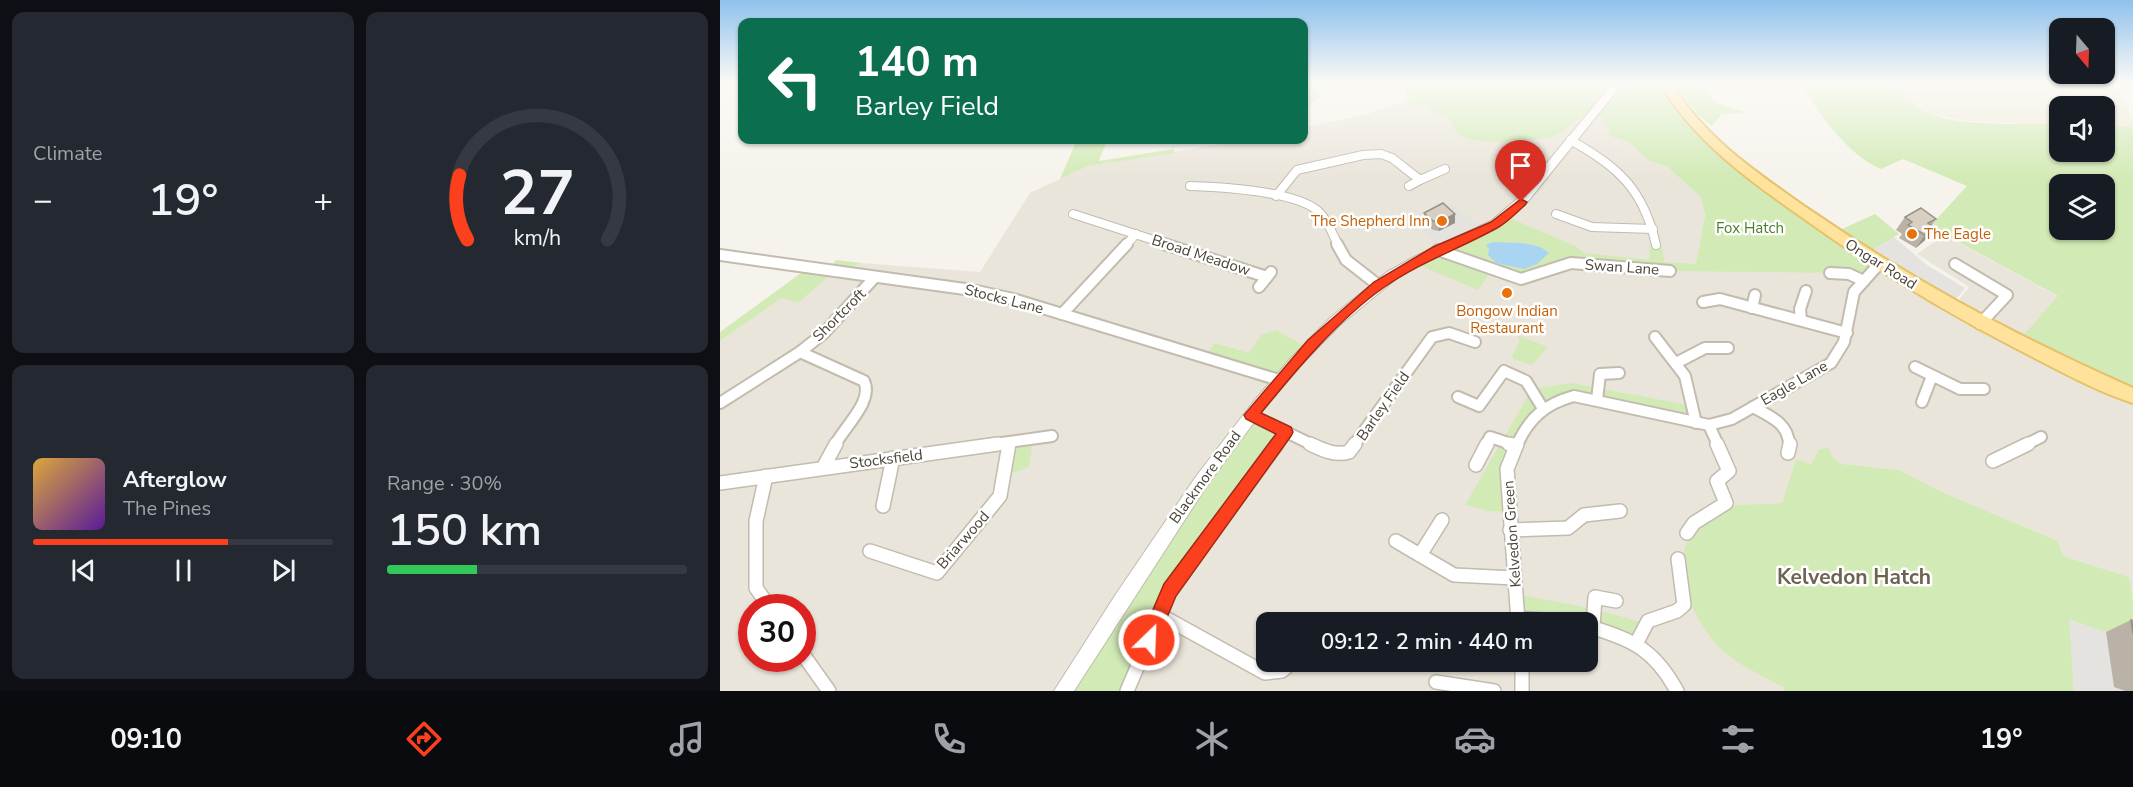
<!DOCTYPE html>
<meta charset="utf-8">
<style>
:root{--surface:#171b24;--page:#242831;--text:#f1f3f6;--muted:#9ea1a6;--line:#363941;--accent:#fc3f1d}
body{margin:0;font-family:"Nunito Sans",sans-serif;background:var(--page);color:var(--text);height:100vh;display:flex;flex-direction:column;font-size:22px;white-space:nowrap}
*{box-sizing:border-box;margin:0}
p{font-size:20px;color:var(--muted)}
.icon{flex:none;width:33px;height:33px;fill:none;stroke:currentColor;stroke-width:2;stroke-linecap:round;stroke-linejoin:round}
.map{position:relative;flex:1;overflow:hidden}
.panel{display:flex;flex-direction:column;gap:12px;padding:12px;background:#0d0f14;width:720px}
.panel>*{flex:none}
.guide{position:absolute;left:18px;top:18px;width:570px;height:126px;border-radius:12px;box-shadow:0 2px 4px #0004;background:#0b6e4f;color:#fff;overflow:hidden}
.needle{width:39px;rotate:161deg}
.buttons{position:absolute;left:1329px;top:18px;display:grid;gap:12px}
.buttons a{display:grid;place-items:center;width:66px;height:66px;border-radius:12px;background:var(--surface);box-shadow:0 2px 4px #0004;font-size:30px}
.speed{position:absolute;left:18px;top:594px;display:flex;gap:12px;font-size:30px;font-weight:700;text-align:center}
.speed>*{display:grid;place-content:center;width:78px;height:78px;border-radius:50%;background:var(--surface);box-shadow:0 2px 4px #0004;line-height:1}
.speed .limit{border:9px solid #d22;background:#fff;color:#111}
.pin{position:absolute;display:grid;place-items:center;width:51px;height:51px;color:#fff;margin:-62px -26px;border-radius:50% 50% 50% 0;rotate:-45deg;box-shadow:0 0 6px #0007}
.pin .icon{rotate:45deg}
.me{position:absolute;width:66px;margin:-33px;rotate:24deg;stroke-linejoin:round;filter:drop-shadow(0 0 4px #0008)}
.turn{display:flex;align-items:center;gap:21px;height:126px;padding:0 18px;font-size:27px}
.turn .icon{width:78px;height:78px;stroke-width:2.5}
.turn b{display:block;font-size:42px;line-height:51px}
.big{font-size:45px;font-weight:600;line-height:1.1}
.panel .widget{flex:1;display:flex;flex-direction:column;justify-content:center;gap:9px;min-width:0;padding:0 21px;border-radius:12px;background:var(--page)}
.panel .dial{align-items:center;gap:0}
.dial svg{height:156px;overflow:visible;fill:none;stroke:var(--line);stroke-width:7;stroke-linecap:round;text-anchor:middle}
.dial text{fill:var(--text);stroke:none}
.song{display:flex;align-items:center;gap:18px}
.cover{width:72px;height:72px;border-radius:9px;background:linear-gradient(135deg,hsl(40 70% 55%),hsl(270 70% 35%))}
.played{height:6px;border-radius:3px;background:linear-gradient(90deg,var(--accent) 65%,var(--line) 65%)}
.keys{display:flex;justify-content:space-around;direction:ltr}
.heat{display:flex;justify-content:space-between;align-items:center;font-size:33px;direction:ltr}
.charge{height:9px;border-radius:4px;background:linear-gradient(90deg,#34c759 30%,var(--line) 0)}
.panel .tiles{flex:1;display:grid;gap:12px;grid-template-columns:repeat(2,1fr)}
.trip{position:absolute;left:536px;top:612px;width:342px;height:60px;border-radius:12px;background:var(--surface);box-shadow:0 2px 4px #0004;font-weight:600;line-height:60px;text-align:center}
.tab-bar{display:flex;height:96px;justify-content:space-around;align-items:center;background:#090b0e;color:var(--muted)}
.tab-bar .icon{width:42px;height:42px}
.tab-bar .current{color:var(--accent)}
.tab-bar b{font-size:27px;color:var(--text)}
main{display:flex;flex:1;min-height:0}
.map>svg:first-child{display:block}
.residential{fill:#eae5da;fill-rule:evenodd}
.education{fill:#efe8d6}
.green{fill:#d2eab5;fill-rule:evenodd}
.parking{fill:#e5e3e0}
.water{fill:#a9d4f2}
.lines{fill:none;stroke-linecap:round;stroke-linejoin:round}
.minor-far2-casing{stroke:#c2bbae;stroke-width:10}
.minor-far1-casing{stroke:#c2bbae;stroke-width:14}
.minor-casing{stroke:#c2bbae;stroke-width:16}
.tertiary-casing{stroke:#c2bbae;stroke-width:2}
.primary-casing{stroke:#e6c16a;stroke-width:4}
.minor-far2{stroke:#fff;stroke-width:8}
.minor-far1{stroke:#fff;stroke-width:10}
.minor{stroke:#fff;stroke-width:13}
.tertiary{fill:#fff;fill-rule:evenodd}
.primary{fill:#ffe39c;fill-rule:evenodd}
.wall{fill:#bab2a6}
.shaded-wall{fill:#979187}
.building{fill:#d8cfc1;stroke:#979187;stroke-width:1.5}
.route{fill:#fc3f1d;stroke:#a42913;stroke-width:1.5}
.food-dot{fill:#e8710a;stroke:#fff;stroke-width:2}
.labels{text-anchor:middle;dominant-baseline:central;stroke-width:5;stroke-linejoin:round;paint-order:stroke}
.food-label{font-size:15px;fill:#c56008;stroke:#fff;text-anchor:end}
.park-label{font-size:15px;fill:#4a7f2a;stroke:#fff}
.street-label{font-size:15px;fill:#4b4439;stroke:#fff}
.near-quarter-label{font-size:21px;font-weight:bold;fill:#6e6250;stroke:#fff}
</style>
<main>
<section class="panel">
<div class="tiles">
<div class="widget"><p>Climate</p>
<div class="heat"><a>−</a><b class="big">19°</b><a>+</a></div>
</div>
<div class="widget dial"><svg viewBox="0 0 100 80">
<path d="M14 69A42 42 0 1 1 86 69"/>
<path d="M14 69A42 42 0 0 1 10 36" stroke="#fc3f1d"/>
<text x="50" y="56" font-size="32" font-weight="700">27</text>
<text x="50" y="72" font-size="11">km/h</text>
</svg></div>
<div class="widget">
<div class="song"><i class="cover"></i><div><b>Afterglow</b><p>The Pines</p></div></div>
<div class="played"></div>
<div class="keys"><svg class="icon" aria-label="previous" viewBox="0 0 24 24"><path d="M18 5L8 12l10 7zM5 5v14"/></svg><svg class="icon" aria-label="pause" viewBox="0 0 24 24"><path d="M8 5v14M16 5v14"/></svg><svg class="icon" aria-label="next" viewBox="0 0 24 24"><path d="M6 5l10 7-10 7zM19 5v14"/></svg></div>
</div>
<div class="widget"><p>Range · 30%</p><b class="big">150 km</b><div class="charge"></div></div>
</div>
</section>
<div class="map">
<svg width="1413" height="691" viewBox="0 0 1413 691">
<rect width="100%" height="100%" fill="#f6f3ec"/>
<path class="residential" d="M687 100 695 108 706 105 726 114 740 135 836 136 859 117 871 115 885 122 890 131 889 136 907 141 929 161 946 166 981 197 985 215 975 271 1156 268 1229 313 1249 287 1197 254 1224 235 1339 297 1301 338 1413 387V602L1409 577 1343 556 1338 541 1224 493 1179 470 1123 464 1099 449 1091 464 1076 459 1062 504 1001 509 999 647 1026 666 1064 688 1063 691H0V341L62 298 78 303 112 274 142 263 260 272 310 193 368 166 526 140H584V128L652 113ZM32 608H82V658H32ZM546 622H867V662H546Z"/>
<polygon class="education" points="1177,82 1325,82 1347,90 1392,83 1401,95 1413,119 1413,127 1385,126 1384,106 1340,106 1339,124 1246,121 1210,114 1194,102"/>
<g class="green">
<polygon points="584,82 598,82 599,97 584,111"/>
<path d="M671 82H945L993 141 1159 264 1144 281 1121 273 950 271 859 264 810 278 773 269 758 290 699 265 718 258 738 257 737 246 792 219 855 246 864 253 930 260 929 245 942 246 944 262 976 264 985 215 981 197 946 166 929 161 907 141 889 136 890 131C867 93 853 131 834 136 816 142 753 147 739 134 734 129 730 120 726 114L717 116 706 105 695 108 687 100 685 90Z"/>
<polygon points="960,82 988,82 983,86 995,102 1027,113 1002,114 992,126 978,115 959,90"/>
<path d="M1078 82H1177C1186 93 1196 108 1210 114 1241 127 1305 123 1339 124L1340 152H1384L1385 126 1413 127V387L1301 338 1338 296 1214 229 1213 223 1247 186 1183 159 1161 169C1124 153 1101 113 1078 82ZM1340 184H1384V230H1340Z"/>
<polygon points="357,140 387,140 379,161 454,149 454,153 368,166 340,179"/>
<polygon points="1155,214 1179,234 1150,252 1120,230"/>
<polygon points="116,260 142,263 112,274 78,303 62,298 0,341 0,332 96,262 112,265"/>
<polygon points="556,330 588,348 559,380 484,358 495,343 529,353 541,335"/>
<polygon points="797,335 828,347 812,365 793,359 792,356 800,341"/>
<polygon points="851,383 974,406 976,423 872,398 835,400 796,446 789,512 769,511 745,505 812,389"/>
<polygon points="531,415 566,432 468,565 406,691 343,691"/>
<polygon points="313,439 309,467 285,476 289,443"/>
<path d="M1108 448 1113 458 1123 464 1179 470 1224 493 1338 541 1343 556 1409 577 1413 602V642L1350 620 1354 691H1063L1064 688C1042 675 1015 664 998 646 972 616 947 566 974 530 980 521 992 511 1003 508 1022 503 1043 505 1062 503L1076 459 1091 464 1099 449Z"/>
<polygon points="796,594 874,609 924,623 917,642 867,622 798,618"/>
</g>
<g class="parking">
<polygon points="732,205 762,227 717,246 703,230 710,227 713,230 738,222 721,211"/>
<polygon points="1174,237 1207,265 1245,288 1233,303 1150,252"/>
<polygon points="1349,620 1386,632 1394,687 1405,691 1354,691"/>
</g>
<path class="water" d="M773 242C789 243 817 241 829 253L817 264 804 269 776 263 768 255 769 249 766 245Z"/>
<g class="lines">
<defs>
<g id="minor-far2">
<path d="M850 140C898 166 924 190 936 245"/>
<path d="M470 186C500 187 579 191 600 213 608 221 613 235 618 245"/>
<polyline points="689,186 700,180"/>
<polyline points="556,196 577,170 643,155 661,154 672,158 700,180 725,169"/>
<polyline points="353,214 449,245"/>
<polyline points="836,214 872,227 933,229"/>
<polyline points="406,245 416,234"/>
</g>
<g id="minor-far1">
<polyline points="444,244 547,277 551,272"/>
<polyline points="617,244 626,260 658,285"/>
<polyline points="718,250 801,279 851,263 950,271"/>
<polyline points="0,255 252,290 293,299 559,380"/>
<polyline points="1235,264 1287,295 1260,324"/>
<polyline points="1110,273 1129,274 1144,281"/>
<polyline points="539,287 547,277"/>
<polyline points="983,302 1000,299 1127,333"/>
<polyline points="1032,308 1035,295"/>
<polyline points="342,314 407,244"/>
<polyline points="1081,319 1080,309 1086,291"/>
<polyline points="935,337 965,376 976,423"/>
<path d="M80 352 144 381C154 401 124 427 115 445"/>
<polyline points="958,362 985,348 1008,348"/>
<polyline points="1195,367 1240,389 1264,389"/>
<polyline points="738,397 759,406 784,371 806,381 822,407"/>
<polyline points="877,400 880,374 899,373"/>
<polyline points="1202,402 1212,376"/>
<polyline points="0,403 80,352 104,333 155,277"/>
<path d="M1033 407C1050 416 1069 424 1069 445"/>
<polyline points="531,415 593,445"/>
<polyline points="989,425 998,445"/>
<polyline points="267,445 332,436"/>
<polyline points="556,445 566,432"/>
<polyline points="634,445 712,337 729,333 755,342"/>
<polyline points="766,445 770,437 794,445"/>
<path d="M797 445C809 418 825 404 854 396L989 425 1012 419 1111 363 1124 342 1134 292 1159 264"/>
<polyline points="1305,445 1321,437"/>
</g>
<g id="minor">
<path d="M590 444C603 450 615 456 629 452L635 444"/>
<polyline points="789,444 796,446"/>
<polyline points="797,444 787,469 798,622"/>
<polyline points="1068,453 1070,444"/>
<polyline points="1273,461 1308,444"/>
<polyline points="756,465 767,444"/>
<polyline points="104,466 116,444"/>
<polyline points="46,476 36,521 36,588 50,608"/>
<polyline points="0,483 278,444"/>
<polyline points="163,506 173,458"/>
<polyline points="790,530 848,528 864,515 900,511"/>
<polyline points="967,533 974,523 1006,503 997,481 1009,471 997,444"/>
<polyline points="676,541 734,575 794,578"/>
<polyline points="150,551 217,573 280,496 289,444"/>
<polyline points="700,555 722,520"/>
<polyline points="440,615 545,673 562,671 572,662"/>
<polyline points="798,618 850,622"/>
<path d="M867 626C912 639 934 649 957 691"/>
<polyline points="873,628 875,597 896,601"/>
<polyline points="917,642 928,621 957,611 964,605 958,559"/>
<polyline points="82,653 109,691"/>
<polyline points="802,662 802,691"/>
<polyline points="716,682 774,691"/>
<polyline points="407,691 450,590 557,444"/>
</g>
<polygon id="tertiary" points="894,82 904,82 805,205 779,227 704,262 676,279 620,325 580,366 544,409 488,484 354,691 334,691 396,594 477,475 534,401 571,358 610,318 667,272 696,256 771,221 797,199"/>
<path id="primary" d="M939 82H951C983 137 1036 172 1087 208 1190 279 1299 338 1413 388V403C1373 390 1335 368 1297 349 1222 310 1149 266 1080 216 1026 178 973 140 939 82Z"/>
</defs>
<use href="#minor-far2" class="minor-far2-casing"/>
<use href="#minor-far1" class="minor-far1-casing"/>
<use href="#minor" class="minor-casing"/>
<use href="#tertiary" class="tertiary-casing"/>
<use href="#primary" class="primary-casing"/>
<use href="#minor-far2" class="minor-far2"/>
<use href="#minor-far1" class="minor-far1"/>
<use href="#minor" class="minor"/>
<use href="#tertiary" class="tertiary"/>
<use href="#primary" class="primary"/>
</g>
<g class="wall">
<polygon points="704,213 735,223 719,231 713,230 704,222"/>
<polygon points="1185,217 1216,219 1212,225 1205,240 1196,248 1179,238 1182,234 1176,230"/>
<polygon points="1411,620 1413,621 1413,691 1405,691 1394,687 1386,632"/>
</g>
<g class="shaded-wall">
<polygon points="735,214 735,223 719,231 719,222"/>
<polygon points="1214,227 1205,240 1196,248 1205,235"/>
</g>
<g class="building">
<polygon points="723,203 735,214 719,222 713,221 704,213"/>
<polygon points="1201,208 1216,219 1208,223 1214,227 1205,235 1188,225 1192,222 1185,217"/>
<polygon points="1411,620 1413,621 1413,634"/>
</g>
<linearGradient id="sky" x2="0" y2="1"><stop stop-color="#8fc1ec"/><stop offset="0.46" stop-color="#fbfaf6"/><stop offset="1" stop-color="#fbfaf6" stop-opacity="0"/></linearGradient>
<rect width="1413" height="179" fill="url(#sky)"/>
<path class="route" d="M801 199 807 202 805 205C796 213 787 223 777 228 739 249 698 263 663 288 619 319 575 371 541 413L571 427 573 432 571 436 456 596 435 646 429 649 423 646 420 640 444 584 556 434 526 419 524 415 588 340 654 282 713 247 771 222Z"/>
<g class="food-dot">
<circle cx="722" cy="221" r="6"/>
<circle cx="1192" cy="234" r="6"/>
<circle cx="787" cy="293" r="6"/>
</g>
<g class="labels">
<g class="food-label">
<text x="710" y="221">The Shepherd Inn</text>
<text x="1204" y="234" text-anchor="start">The Eagle</text>
<text x="787" y="311" text-anchor="middle">Bongow Indian<tspan x="787" dy="17">Restaurant</tspan></text>
</g>
<g class="park-label">
<text x="1030" y="228">Fox Hatch</text>
</g>
<g class="street-label">
<text transform="translate(481 255) rotate(18)">Broad Meadow</text>
<text transform="translate(1161 264) rotate(32)">Ongar Road</text>
<text transform="translate(902 267) rotate(4)">Swan Lane</text>
<text transform="translate(284 299) rotate(14)">Stocks Lane</text>
<text transform="translate(119 315) rotate(-45)">Shortcroft</text>
<text transform="translate(1074 383) rotate(-30)">Eagle Lane</text>
<text transform="translate(663 406) rotate(-55)">Barley Field</text>
<text transform="translate(166 459) rotate(-7)">Stocksfield</text>
<text transform="translate(485 477) rotate(-54)">Blackmore Road</text>
<text transform="translate(792 534) rotate(-94)">Kelvedon Green</text>
<text transform="translate(243 540) rotate(-49)">Briarwood</text>
</g>
<g class="near-quarter-label">
<text x="1134" y="577">Kelvedon Hatch</text>
</g>
</g>
</svg>
<div class="buttons">
<a><svg class="needle" viewBox="-14 -14 28 28"><path d="M0-13l5 13h-10z" fill="#e53935"/><path d="M0 13l5-13h-10z" fill="#9ea1a6"/></svg></a>
<a><svg class="icon" aria-label="sound" viewBox="0 0 24 24"><path d="M4 9h4l5-4v14l-5-4H4zM17 9q2 3 0 6"/></svg></a>
<a><svg class="icon" aria-label="layers" viewBox="0 0 24 24"><path d="M12 4l9 5-9 5-9-5zM3 14l9 5 9-5"/></svg></a>
</div>
<div class="speed"><div class="limit">30</div></div>
<div class="pin" style="left:801px;top:202px;background:#d93025"><svg class="icon" aria-label="arrive" viewBox="0 0 24 24"><path d="M6 21V4h12l-3 4 3 4H6"/></svg></div>
<svg class="me" style="left:429px;top:640px" viewBox="-20 -20 40 40"><circle r="17" fill="#fc3f1d" stroke="#fff" stroke-width="3"/><path d="M0-11L8 9 0 5-8 9z" fill="#fff"/></svg>
<div class="trip">09:12 · 2 min · 440 m</div>
<div class="guide">
<div class="turn"><svg class="icon" aria-label="left" viewBox="0 0 24 24"><path d="M17 20v-9H6M10 6l-5 5 5 5"/></svg><div><b>140 m</b>Barley Field</div></div>
</div>
</div>
</main>
<nav class="tab-bar">
<b>09:10</b>
<svg class="icon current" aria-label="directions" viewBox="0 0 24 24"><path d="M12 3l9 9-9 9-9-9zM9 14v-3h6M13 9l2 2-2 2"/></svg>
<svg class="icon" aria-label="music" viewBox="0 0 24 24"><path d="M9 18V5l10-2v13"/><circle cx="6" cy="18" r="3"/><circle cx="16" cy="16" r="3"/></svg>
<svg class="icon" aria-label="phone" viewBox="0 0 24 24"><path d="M5 4h4l2 5-3 2q2 4 5 5l2-3 5 2v4C11 20 4 13 5 4z"/></svg>
<svg class="icon" aria-label="climate" viewBox="0 0 24 24"><path d="M12 3v18M4 7l16 10M4 17L20 7"/></svg>
<svg class="icon" aria-label="car" viewBox="0 0 24 24"><path d="M5 17H2v-5l4-1 3-4h7l3 4 3 1v5h-3M9 17h6M6 11h13"/><circle cx="7" cy="17" r="2"/><circle cx="17" cy="17" r="2"/></svg>
<svg class="icon" aria-label="filters" viewBox="0 0 24 24"><path d="M4 7h16M4 17h16"/><circle cx="9" cy="7" r="2"/><circle cx="15" cy="17" r="2"/></svg>
<b>19°</b>
</nav>
